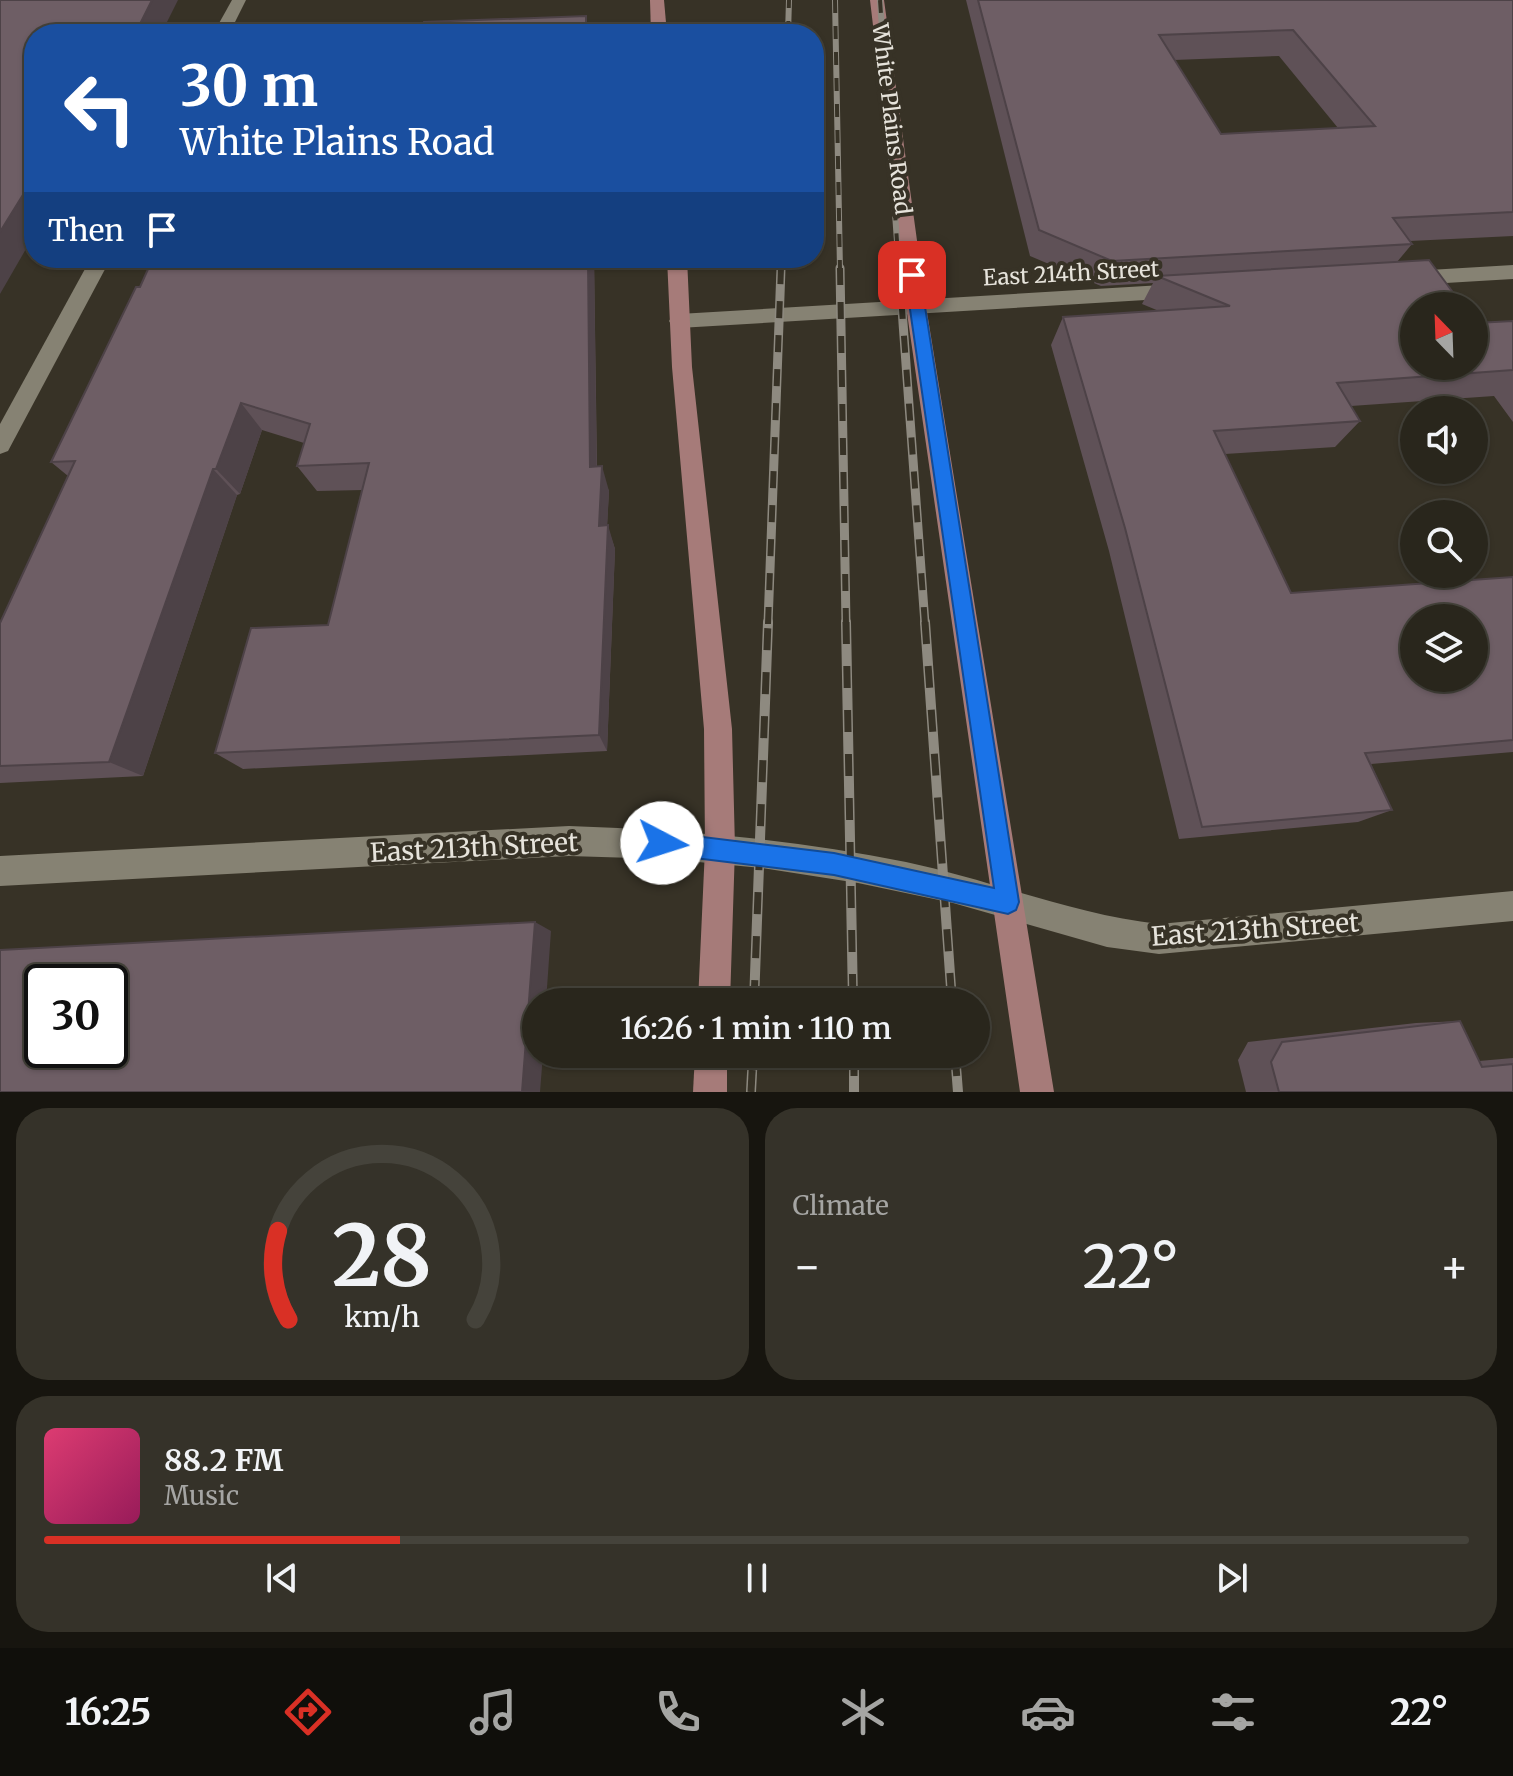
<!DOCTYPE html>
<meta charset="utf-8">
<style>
:root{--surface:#29261c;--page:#353229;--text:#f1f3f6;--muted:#a5a5a3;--line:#45433b;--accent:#d93025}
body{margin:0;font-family:Merriweather,serif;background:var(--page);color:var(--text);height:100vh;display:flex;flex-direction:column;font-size:30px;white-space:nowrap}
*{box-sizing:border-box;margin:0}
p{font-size:26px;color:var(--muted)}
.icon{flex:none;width:44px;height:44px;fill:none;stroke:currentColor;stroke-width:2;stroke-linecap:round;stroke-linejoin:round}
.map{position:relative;height:1092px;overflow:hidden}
.sheet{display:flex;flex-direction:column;gap:16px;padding:16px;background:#17150f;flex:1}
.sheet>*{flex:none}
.hud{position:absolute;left:24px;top:24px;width:800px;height:244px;border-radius:32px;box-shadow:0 2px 6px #0004,0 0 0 2px var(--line);background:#1a4fa0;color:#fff;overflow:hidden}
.needle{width:52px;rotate:337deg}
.controls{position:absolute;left:1400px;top:292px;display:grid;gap:16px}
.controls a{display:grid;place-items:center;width:88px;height:88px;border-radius:50%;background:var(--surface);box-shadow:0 2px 6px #0004,0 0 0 2px var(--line);font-size:40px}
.speed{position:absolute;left:24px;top:964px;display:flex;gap:16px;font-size:40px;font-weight:700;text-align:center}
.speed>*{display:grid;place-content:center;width:104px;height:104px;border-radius:50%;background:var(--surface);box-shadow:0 2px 6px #0004,0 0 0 2px var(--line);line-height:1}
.speed .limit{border:4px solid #111;border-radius:12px;background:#fff;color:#111}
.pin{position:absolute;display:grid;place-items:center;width:68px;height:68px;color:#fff;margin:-34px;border-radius:16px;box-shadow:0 4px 12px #0006}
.me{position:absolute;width:88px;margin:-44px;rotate:95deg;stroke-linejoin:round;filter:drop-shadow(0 0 6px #0008)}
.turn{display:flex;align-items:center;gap:28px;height:168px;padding:0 24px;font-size:36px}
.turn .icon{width:104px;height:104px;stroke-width:2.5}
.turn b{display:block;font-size:56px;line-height:68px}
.then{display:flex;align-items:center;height:76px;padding:0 24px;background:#0003;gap:16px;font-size:30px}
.big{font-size:60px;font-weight:600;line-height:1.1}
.sheet .widget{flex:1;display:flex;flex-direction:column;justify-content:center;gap:12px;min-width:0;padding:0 28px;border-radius:32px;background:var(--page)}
.sheet .dial{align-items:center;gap:0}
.dial svg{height:208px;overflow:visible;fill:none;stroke:var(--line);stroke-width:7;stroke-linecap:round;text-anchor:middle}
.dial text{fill:var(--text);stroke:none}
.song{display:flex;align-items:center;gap:24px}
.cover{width:96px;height:96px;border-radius:12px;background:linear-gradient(135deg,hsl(340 70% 55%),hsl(330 70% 35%))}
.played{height:8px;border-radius:4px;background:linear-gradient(90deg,var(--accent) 25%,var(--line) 25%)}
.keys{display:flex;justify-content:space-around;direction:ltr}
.heat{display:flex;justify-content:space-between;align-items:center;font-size:44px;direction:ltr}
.sheet .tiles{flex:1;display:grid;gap:16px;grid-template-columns:1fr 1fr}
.widget:last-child{grid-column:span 2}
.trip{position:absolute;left:522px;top:988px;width:468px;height:80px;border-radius:40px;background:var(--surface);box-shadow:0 2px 6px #0004,0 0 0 2px var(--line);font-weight:600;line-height:80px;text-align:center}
.dock{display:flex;height:128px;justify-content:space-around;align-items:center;background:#100f0b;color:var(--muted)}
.dock .icon{width:56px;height:56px}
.dock .current{color:var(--accent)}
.dock b{font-size:36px;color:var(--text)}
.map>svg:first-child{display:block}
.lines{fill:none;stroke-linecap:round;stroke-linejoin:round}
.street{fill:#868273;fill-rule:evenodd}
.secondary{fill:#a67b79;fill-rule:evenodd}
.rail-far2-casing{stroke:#8e8a80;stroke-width:6}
.rail-far1-casing{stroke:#8e8a80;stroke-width:9}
.rail-casing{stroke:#8e8a80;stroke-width:10}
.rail-far2{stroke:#373226;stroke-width:4;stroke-dasharray:13;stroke-linecap:butt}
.rail-far1{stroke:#373226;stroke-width:6;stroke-dasharray:17;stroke-linecap:butt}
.rail{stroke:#373226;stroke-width:7;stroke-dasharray:22;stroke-linecap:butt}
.wall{fill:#5f5157;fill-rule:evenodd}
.shaded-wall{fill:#4d4247}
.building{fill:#6e5e65;stroke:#4d4247;stroke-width:2;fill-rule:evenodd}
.route{fill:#1a73e8;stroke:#114b97;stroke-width:2}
.labels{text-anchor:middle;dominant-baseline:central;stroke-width:8;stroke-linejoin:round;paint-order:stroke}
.street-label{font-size:22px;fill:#e6e3db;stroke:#373226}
.near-street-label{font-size:26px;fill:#e6e3db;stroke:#373226}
</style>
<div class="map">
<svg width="1513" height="1092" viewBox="0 0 1513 1092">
<rect width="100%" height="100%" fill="#373226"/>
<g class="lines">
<g class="street">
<polygon points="232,0 246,0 229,34 213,34"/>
<polygon points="91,258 111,258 8,451 0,454 0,424"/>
<polygon points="1513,265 1513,279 1412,285 1402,278 1412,271"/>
<polygon points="1179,284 1189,291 1179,298 679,328 672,326 669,321 672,316 679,314"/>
<path d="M569 826C682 830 795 839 906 862 991 880 1072 914 1159 924L1513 891V921L1159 954 1107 947 953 903 858 883 762 868 666 859 569 856 0 886V856Z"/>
</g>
<g class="secondary">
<polygon points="650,0 664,0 667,34 651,34"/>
<polygon points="870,0 884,0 926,306 1054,1092 1020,1092 906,306"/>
<polygon points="667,258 687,258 692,367 732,729 735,848 730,1002 698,1002 705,848 704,729 672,367"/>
<polygon points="695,1054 727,1054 727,1092 693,1092"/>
</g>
<defs>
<g id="rail-far2">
<polyline points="835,0 840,270"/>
<polyline points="880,0 899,270"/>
<polyline points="788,34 789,0"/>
<polyline points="781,270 781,258"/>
</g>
<g id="rail-far1">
<polyline points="840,268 846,624"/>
<polyline points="899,268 925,624"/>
<polyline points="768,624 781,268"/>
</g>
<g id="rail">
<polyline points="846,622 853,1002"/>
<polyline points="925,622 952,1002"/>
<polyline points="754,1002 768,622"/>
<polyline points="854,1054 854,1092"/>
<polyline points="955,1054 958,1092"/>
<polyline points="751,1092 753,1054"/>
</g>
</defs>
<use href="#rail-far2" class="rail-far2-casing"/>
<use href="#rail-far1" class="rail-far1-casing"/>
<use href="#rail" class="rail-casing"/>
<use href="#rail-far2" class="rail-far2"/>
<use href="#rail-far1" class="rail-far1"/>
<use href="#rail" class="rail"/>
</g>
<g class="wall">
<path d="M966 0H1513V236L1410 241 1412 244 1397 262 1476 323 1513 321V422L1494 396 1351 406 1360 421 1335 447 1225 454 1291 593 1513 577V752L1371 764 1392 810 1358 822 1179 839 1109 551 1051 345 1063 317 1159 311 1142 304 1153 283 1101 286 1030 256ZM1279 56 1338 128 1221 134 1174 60Z"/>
<polygon points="153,258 594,258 597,466 609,491 607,525 615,549 607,751 243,769 215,753 328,625 363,490 317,491 297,466 304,443 262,430 240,494 237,495 143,776 0,783 0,623 68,476 51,462 140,287"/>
<polygon points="1460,1021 1479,1061 1513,1058 1513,1092 1246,1092 1238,1060 1248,1042 1416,1023"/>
</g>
<g class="shaded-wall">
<polygon points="152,0 178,0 161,34 135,34"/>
<polygon points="34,177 34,235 0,294 0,232"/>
<polygon points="588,258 594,258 597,492 590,467"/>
<polygon points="241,403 262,430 240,494 216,469"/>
<polygon points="602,466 609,491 606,549 599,526"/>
<polygon points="213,469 237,495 143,776 109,762"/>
<polygon points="608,525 615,549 607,751 599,735"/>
<polygon points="535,922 551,931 546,1002 536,1002 536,1054 543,1054 540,1092 522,1092"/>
</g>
<g class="building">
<polygon points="0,0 152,0 135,34 34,34 34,177 0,232"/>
<path d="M978 0H1513V212L1393 218 1412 244 1112 261 1039 230ZM1293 30 1375 126 1221 134 1159 35Z"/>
<polygon points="586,16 586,34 263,34 265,29 423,27 424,22"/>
<polygon points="153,258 588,258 590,467 602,466 599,526 608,525 599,735 215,753 251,628 328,625 369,463 297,466 310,424 241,403 216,469 213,469 109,762 0,766 0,623 75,461 51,462 136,287 140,287"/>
<path d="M1429 260 1463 306H1414V366H1474V321L1476 323 1513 321V370L1337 383 1360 421 1214 431 1291 593 1513 577V740L1365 753 1392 810 1202 827 1125 528 1063 317 1230 306 1157 276ZM1414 618H1474V678H1414Z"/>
<path d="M535 922 522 1092H0V950ZM42 982H110V1050H42Z"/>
<polygon points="1460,1021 1482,1067 1513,1064 1513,1092 1279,1092 1271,1062 1282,1042"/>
</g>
<polygon class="route" points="912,270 920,275 1019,902 1016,910 1008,914 834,875 662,854 654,851 651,843 654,835 662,832 834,853 994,888 905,275"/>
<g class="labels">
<g class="street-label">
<text transform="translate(892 119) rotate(83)">White Plains Road</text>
<text transform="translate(1071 273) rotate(-3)">East 214th Street</text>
</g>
<g class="near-street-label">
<text transform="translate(474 847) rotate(-3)">East 213th Street</text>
<text transform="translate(1255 929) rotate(-4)">East 213th Street</text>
</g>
</g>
</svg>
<div class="controls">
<a><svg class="needle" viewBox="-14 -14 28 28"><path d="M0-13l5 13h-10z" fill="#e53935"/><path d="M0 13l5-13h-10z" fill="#a5a5a3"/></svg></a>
<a><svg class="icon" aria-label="sound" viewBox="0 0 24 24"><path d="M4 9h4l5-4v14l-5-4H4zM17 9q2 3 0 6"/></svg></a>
<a><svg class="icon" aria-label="search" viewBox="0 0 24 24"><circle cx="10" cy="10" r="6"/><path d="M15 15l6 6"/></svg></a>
<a><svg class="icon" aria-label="layers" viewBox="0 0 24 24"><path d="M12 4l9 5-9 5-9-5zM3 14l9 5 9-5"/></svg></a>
</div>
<div class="speed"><div class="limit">30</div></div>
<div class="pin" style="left:912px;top:275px;background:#d93025"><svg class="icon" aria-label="arrive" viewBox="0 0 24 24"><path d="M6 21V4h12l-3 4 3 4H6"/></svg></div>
<svg class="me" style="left:662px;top:843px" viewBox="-20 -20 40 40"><circle r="19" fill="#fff"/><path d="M0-13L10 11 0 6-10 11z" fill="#1a73e8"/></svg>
<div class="trip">16:26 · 1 min · 110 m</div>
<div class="hud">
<div class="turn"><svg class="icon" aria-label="left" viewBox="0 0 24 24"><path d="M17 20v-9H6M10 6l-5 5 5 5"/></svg><div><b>30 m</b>White Plains Road</div></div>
<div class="then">Then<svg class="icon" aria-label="arrive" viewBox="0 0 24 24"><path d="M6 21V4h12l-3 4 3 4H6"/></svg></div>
</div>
</div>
<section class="sheet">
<div class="tiles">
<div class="widget dial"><svg viewBox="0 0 100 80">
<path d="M14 69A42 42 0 1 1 86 69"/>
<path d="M14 69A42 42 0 0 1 10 35" stroke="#d93025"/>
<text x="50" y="56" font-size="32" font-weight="700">28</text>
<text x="50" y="72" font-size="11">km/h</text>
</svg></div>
<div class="widget"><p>Climate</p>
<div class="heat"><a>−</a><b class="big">22°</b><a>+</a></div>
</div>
<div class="widget">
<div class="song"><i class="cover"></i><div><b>88.2 FM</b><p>Music</p></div></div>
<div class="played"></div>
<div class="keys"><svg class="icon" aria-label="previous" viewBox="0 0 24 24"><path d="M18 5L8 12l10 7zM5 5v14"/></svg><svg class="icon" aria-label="pause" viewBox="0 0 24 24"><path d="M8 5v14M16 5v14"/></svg><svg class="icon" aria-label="next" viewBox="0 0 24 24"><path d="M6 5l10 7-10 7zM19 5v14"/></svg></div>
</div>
</div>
</section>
<nav class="dock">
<b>16:25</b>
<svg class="icon current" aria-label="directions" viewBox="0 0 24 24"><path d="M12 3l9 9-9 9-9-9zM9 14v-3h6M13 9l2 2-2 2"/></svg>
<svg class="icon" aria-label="music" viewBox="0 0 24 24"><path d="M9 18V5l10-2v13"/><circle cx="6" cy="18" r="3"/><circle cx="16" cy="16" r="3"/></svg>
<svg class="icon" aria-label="phone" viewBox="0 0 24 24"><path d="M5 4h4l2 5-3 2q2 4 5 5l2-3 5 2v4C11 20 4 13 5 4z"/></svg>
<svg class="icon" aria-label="climate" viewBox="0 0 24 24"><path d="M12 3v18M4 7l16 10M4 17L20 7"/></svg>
<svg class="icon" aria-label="car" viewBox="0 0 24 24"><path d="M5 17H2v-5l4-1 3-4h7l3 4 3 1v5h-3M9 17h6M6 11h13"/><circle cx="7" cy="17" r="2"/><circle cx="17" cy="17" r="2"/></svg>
<svg class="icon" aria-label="filters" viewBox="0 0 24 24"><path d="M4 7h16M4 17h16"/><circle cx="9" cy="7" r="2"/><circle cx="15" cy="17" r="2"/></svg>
<b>22°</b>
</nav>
